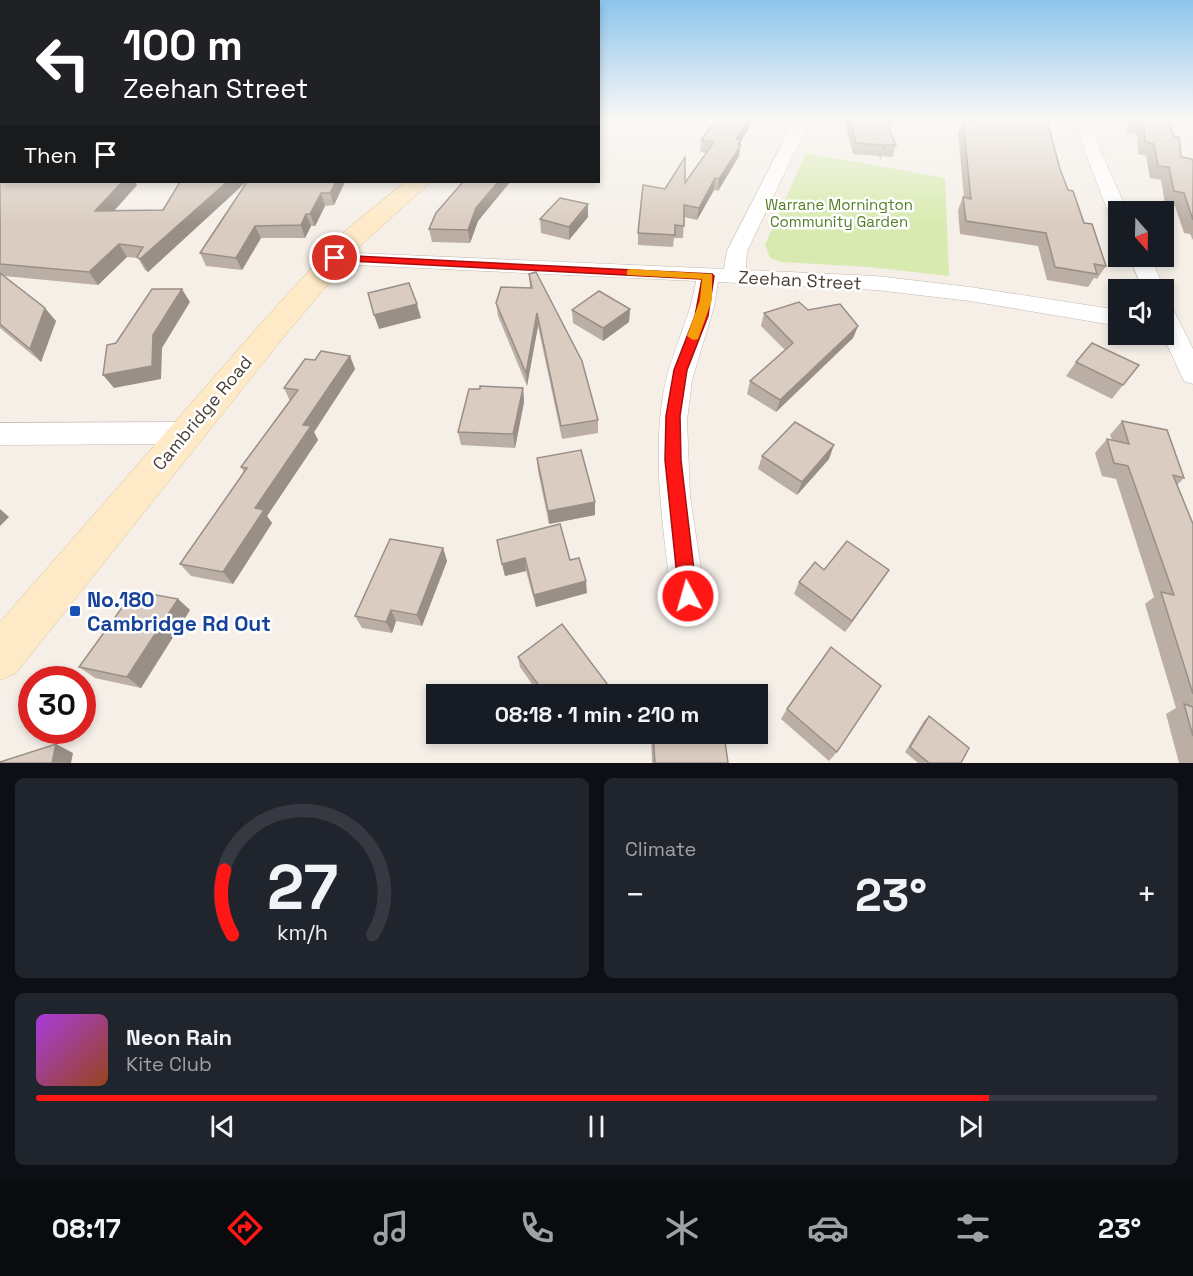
<!DOCTYPE html>
<meta charset="utf-8">
<style>
:root{--surface:#171b24;--page:#20242c;--text:#f1f3f6;--muted:#9ea1a6;--line:#363941;--accent:#ff1715}
body{margin:0;font-family:"Space Grotesk",sans-serif;background:var(--page);color:var(--text);height:100vh;display:flex;flex-direction:column;font-size:22px;white-space:nowrap}
*{box-sizing:border-box;margin:0}
p{font-size:20px;color:var(--muted)}
.icon{flex:none;width:33px;height:33px;fill:none;stroke:currentColor;stroke-width:2;stroke-linecap:round;stroke-linejoin:round}
.map{position:relative;height:763px;overflow:hidden}
.sheet{display:flex;flex-direction:column;gap:15px;padding:15px;background:#0d0f14;flex:1}
.sheet>*{flex:none}
.guide{position:absolute;left:0px;top:0px;width:600px;height:183px;box-shadow:0 3px 9px #0003;background:#202124;color:#fff;overflow:hidden}
.needle{width:39px;rotate:160deg}
.buttons{position:absolute;left:1108px;top:201px;display:grid;gap:12px}
.buttons a{display:grid;place-items:center;width:66px;height:66px;border-radius:0px;background:var(--surface);box-shadow:0 3px 9px #0003;font-size:30px}
.speed{position:absolute;left:18px;top:666px;display:flex;gap:12px;font-size:30px;font-weight:700;text-align:center}
.speed>*{display:grid;place-content:center;width:78px;height:78px;border-radius:50%;background:var(--surface);box-shadow:0 3px 9px #0003;line-height:1}
.speed .limit{border:9px solid #d22;background:#fff;color:#111}
.pin{position:absolute;display:grid;place-items:center;width:51px;height:51px;color:#fff;margin:-26px;border:3px solid #fff;border-radius:50%;box-shadow:0 2px 6px #0007}
.me{position:absolute;width:66px;margin:-33px;rotate:354deg;stroke-linejoin:round;filter:drop-shadow(0 0 4px #0008)}
.turn{display:flex;align-items:center;gap:21px;height:126px;padding:0 24px;font-size:27px}
.turn .icon{width:78px;height:78px;stroke-width:2.5}
.turn b{display:block;font-size:42px;line-height:51px}
.then{display:flex;align-items:center;height:57px;padding:0 24px;background:#0003;gap:12px;font-size:22px}
.big{font-size:45px;font-weight:800;line-height:1.1}
.sheet .tile{flex:1;display:flex;flex-direction:column;justify-content:center;gap:9px;min-width:0;padding:0 21px;border-radius:9px;background:var(--page)}
.sheet .dial{align-items:center;gap:0}
.dial svg{height:156px;overflow:visible;fill:none;stroke:var(--line);stroke-width:7;stroke-linecap:round;text-anchor:middle}
.dial text{fill:var(--text);stroke:none}
.song{display:flex;align-items:center;gap:18px}
.cover{width:72px;height:72px;border-radius:9px;background:linear-gradient(135deg,hsl(280 70% 55%),hsl(20 70% 35%))}
.played{height:6px;border-radius:3px;background:linear-gradient(90deg,var(--accent) 85%,var(--line) 85%)}
.keys{display:flex;justify-content:space-around;direction:ltr}
.heat{display:flex;justify-content:space-between;align-items:center;font-size:33px;direction:ltr}
.sheet .tiles{flex:1;display:grid;gap:15px;grid-template-columns:1fr 1fr}
.tile:last-child{grid-column:span 2}
.trip{position:absolute;left:426px;top:684px;width:342px;height:60px;border-radius:0px;background:var(--surface);box-shadow:0 3px 9px #0003;font-weight:800;line-height:60px;text-align:center}
.menu{display:flex;height:96px;justify-content:space-around;align-items:center;background:#090b0e;color:var(--muted)}
.menu .icon{width:42px;height:42px}
.menu .current{color:var(--accent)}
.menu b{font-size:27px;color:var(--text)}
.map>svg:first-child{display:block}
.green{fill:#d8eaaf}
.lines{fill:none;stroke-linecap:round;stroke-linejoin:round}
.minor-casing{stroke:#c4b8ad;stroke-width:1}
.secondary-casing{stroke:#dabf98;stroke-width:1}
.minor{fill:#fff;fill-rule:evenodd}
.secondary{fill:#ffeac8;fill-rule:evenodd}
.wall{fill:#bbafa5}
.shaded-wall{fill:#998f86}
.building{fill:#daccc0;stroke:#998f86;stroke-width:1.5}
.route{fill:#ff1715;stroke:#a60f0e;stroke-width:1.5}
.slow{fill:#f59e0b}
.transit-dot{fill:#1a4fb4;stroke:#fff;stroke-width:2}
.labels{text-anchor:middle;dominant-baseline:central;stroke-width:5;stroke-linejoin:round;paint-order:stroke}
.far-park-label{font-size:15px;fill:#547d26;stroke:#fff}
.street-label{font-size:18px;fill:#493f36;stroke:#fff}
.near-transit-label{font-size:21px;font-weight:bold;fill:#164399;stroke:#fff;text-anchor:start}
</style>
<div class="map">
<svg width="1193" height="763" viewBox="0 0 1193 763">
<rect width="100%" height="100%" fill="#f5efe8"/>
<polygon class="green" points="806,153 945,178 949,276 869,267 781,262 770,258 765,245"/>
<g class="lines">
<defs>
<g id="minor">
<path d="M795 118H811L747 251 746 270 876 276 970 287 1119 310V326L970 301 876 290 718 282 714 307 692 380 687 420 690 496 705 596 700 607 688 612 676 607 671 596C664 530 652 462 663 395 669 356 690 321 696 281L335 264 328 262 325 258 328 254 335 252 724 269 727 251Z"/>
<polygon points="1075,118 1091,118 1101,152 1128,212 1119,212 1119,220 1112,218 1109,214 1085,152"/>
<polygon points="1129,256 1150,256 1165,290 1164,292 1164,290 1143,290"/>
<polygon points="1164,305 1172,307 1193,349 1193,384 1184,381 1162,334"/>
<polygon points="185,422 195,426 199,433 195,440 185,444 0,445 0,423"/>
</g>
<polygon id="secondary" points="405,182 431,182 363,243 286,334 16,673 0,680 0,622 264,320 345,231"/>
</defs>
<use href="#minor" class="minor-casing"/>
<use href="#secondary" class="secondary-casing"/>
<use href="#minor" class="minor"/>
<use href="#secondary" class="secondary"/>
</g>
<g class="wall">
<rect x="0" y="117" width="2" height="41"/>
<polygon points="847,117 892,117 889,129 896,145 892,157 882,156 880,160 879,156 853,154 845,125"/>
<polygon points="965,117 1046,117 1060,169 1068,190 1106,266 1097,279 1094,278 1088,287 1047,280 1038,246 960,234 958,210 963,197 964,198 958,132 963,121 966,121"/>
<polygon points="1127,117 1169,117 1173,136 1181,157 1193,162 1193,240 1190,234 1184,233 1175,206 1165,204 1161,180 1150,178 1146,156 1138,154 1137,135 1127,133"/>
<polygon points="701,140 741,141 739,156 718,191 714,190 697,220 684,217 683,238 674,238 673,247 638,245 638,233 665,189 685,183 706,153 700,152"/>
<polygon points="0,175 137,185 114,211 163,210 180,182 246,182 148,272 145,270 138,258 127,257 98,285 4,276 56,321 41,362 0,328"/>
<polygon points="345,182 334,205 325,206 315,226 311,226 305,238 261,238 242,270 206,266 200,253"/>
<polygon points="463,182 510,182 478,221 470,243 432,242 429,229"/>
<polygon points="588,204 588,217 569,240 541,233 540,219"/>
<polygon points="529,274 598,420 598,433 562,439 538,326 527,386 498,316 496,303 530,288"/>
<polygon points="630,309 629,322 603,341 573,323 572,310"/>
<polygon points="808,310 858,326 853,338 776,412 747,394 750,381 785,350 761,326 764,313"/>
<polygon points="350,356 355,369 314,432 318,440 267,516 272,523 233,584 191,576 180,564 244,472 241,467 290,401 284,388 315,360"/>
<polygon points="1076,362 1123,385 1112,399 1066,376"/>
<polygon points="523,388 524,402 515,448 461,445 458,432 480,389"/>
<polygon points="1122,421 1184,478 1177,485 1193,524 1193,763 1179,763 1166,714 1176,708 1145,604 1154,597 1116,479 1102,476 1095,453 1107,439 1112,440 1110,435"/>
<polygon points="762,456 829,459 797,495 758,469"/>
<polygon points="537,458 595,502 595,515 549,524 538,471"/>
<polygon points="497,540 570,560 587,593 536,607 526,571 505,576"/>
<polygon points="443,548 447,561 422,626 396,621 392,633 362,628 355,616"/>
<polygon points="889,570 845,632 794,594 799,582"/>
<polygon points="178,599 190,610 141,688 95,678 79,667"/>
<polygon points="518,657 611,689 610,694 539,694 520,667"/>
<polygon points="787,709 837,752 829,761 781,719"/>
<polygon points="929,716 961,763 918,763 905,752 924,721"/>
<polygon points="651,734 724,734 728,763 652,763"/>
</g>
<g class="shaded-wall">
<polygon points="750,117 756,117 741,141 739,156 718,191 719,179 736,139"/>
<polygon points="715,178 714,190 697,220 699,208"/>
<polygon points="122,182 135,182 137,185 103,223 95,211"/>
<polygon points="227,182 246,182 148,272 140,259"/>
<polygon points="336,182 345,182 334,205 330,193"/>
<polygon points="498,182 510,182 478,221 470,243 468,230 476,208"/>
<polygon points="321,193 325,206 315,226 310,214"/>
<polygon points="588,204 588,217 569,240 569,227"/>
<polygon points="306,214 311,226 305,238 301,225"/>
<polygon points="255,226 261,238 242,270 236,258"/>
<polygon points="119,244 127,257 98,285 89,272"/>
<polygon points="182,289 190,302 162,348 161,379 114,388 103,375 153,335"/>
<polygon points="417,304 421,318 379,329 374,315"/>
<polygon points="45,308 56,321 41,362 30,349"/>
<polygon points="630,309 629,322 603,341 603,328"/>
<polygon points="537,313 538,326 527,386 526,373"/>
<polygon points="858,326 853,338 776,412 780,400"/>
<polygon points="350,356 355,369 314,432 318,440 267,516 272,523 233,584 223,572 255,508 303,425"/>
<polygon points="523,388 524,402 515,448 513,434"/>
<polygon points="834,445 829,459 797,495 802,482"/>
<polygon points="595,502 595,515 549,524 548,511"/>
<polygon points="0,509 9,517 0,526"/>
<polygon points="443,548 447,561 422,626 417,615"/>
<polygon points="525,558 526,571 505,576 502,564"/>
<polygon points="889,570 881,582 845,632 852,621"/>
<polygon points="586,581 587,593 536,607 534,595"/>
<polygon points="178,599 190,610 141,688 127,677"/>
<polygon points="391,610 396,621 392,633 386,622"/>
<polygon points="611,689 610,694 604,694"/>
<polygon points="56,744 73,753 71,763 52,763"/>
</g>
<g class="building">
<rect x="0" y="117" width="2" height="28"/>
<polygon points="719,117 750,117 736,139 741,140 738,144 741,145 719,179 715,178 699,208 684,205 684,226 675,225 675,235 638,233 643,185 665,189 685,157 685,183 714,142 701,140"/>
<polygon points="849,117 892,117 889,129 896,145 885,145 884,148 883,145 856,143"/>
<polygon points="971,117 1046,117 1060,169 1068,190 1073,191 1084,223 1092,224 1106,266 1094,264 1097,274 1055,267 1046,233 966,221 963,197 971,199 963,121 972,122"/>
<polygon points="1134,117 1169,117 1173,136 1179,137 1181,157 1192,159 1193,162 1193,220 1184,193 1174,191 1169,167 1158,166 1154,144 1145,142 1144,124 1134,122"/>
<polygon points="0,175 2,175 2,182 122,182 95,211 163,210 180,182 227,182 140,259 137,257 143,247 119,244 89,272 0,264"/>
<polygon points="247,182 336,182 330,193 321,193 310,214 306,214 301,225 255,226 236,258 200,253"/>
<polygon points="463,182 498,182 476,208 468,230 429,229 436,213"/>
<polygon points="560,198 588,204 569,227 540,219"/>
<polygon points="536,272 582,361 598,420 561,426 537,313 526,373 496,303 501,287 532,288 529,274"/>
<polygon points="0,273 45,308 30,349 0,324"/>
<polygon points="409,283 417,304 374,315 368,293"/>
<polygon points="152,289 182,289 153,335 152,366 103,375 107,345 116,343"/>
<polygon points="599,291 630,309 603,328 572,310"/>
<polygon points="799,302 808,310 840,304 858,326 780,400 750,381 793,343 764,313"/>
<polygon points="1092,343 1139,365 1123,385 1076,362"/>
<polygon points="321,351 350,356 303,425 311,426 255,508 264,510 223,572 180,564 247,468 241,467 298,390 284,388 305,359 315,360"/>
<polygon points="480,386 523,388 513,434 458,432 469,389 480,389"/>
<polygon points="1122,421 1167,430 1184,478 1173,475 1193,524 1193,694 1161,592 1174,595 1128,466 1114,463 1107,439 1129,444"/>
<polygon points="795,422 834,445 802,482 762,456"/>
<polygon points="581,450 595,502 548,511 537,458"/>
<polygon points="560,524 570,560 579,558 586,581 534,595 525,558 502,564 497,540"/>
<polygon points="390,539 443,548 417,615 391,610 386,622 355,616"/>
<polygon points="847,541 889,570 852,621 799,582 815,562 824,570"/>
<polygon points="134,591 178,599 127,677 79,667"/>
<polygon points="562,624 611,689 604,694 545,694 518,657"/>
<polygon points="831,647 881,686 837,752 787,709"/>
<polygon points="1184,704 1193,707 1193,736"/>
<polygon points="929,716 969,748 961,763 929,763 910,747"/>
<polygon points="653,734 724,734 728,763 655,763"/>
<polygon points="56,744 52,763 0,763 0,762"/>
</g>
<linearGradient id="sky" x2="0" y2="1"><stop stop-color="#8cc5ed"/><stop offset="0.53" stop-color="#faf8f5"/><stop offset="1" stop-color="#faf8f5" stop-opacity="0"/></linearGradient>
<rect width="1193" height="224" fill="url(#sky)"/>
<polygon class="route" points="335,255 712,274 714,276 708,316 687,370 680,416 681,460 697,596 694,602 688,604 681,602 679,596 665,460 666,416 674,370 695,316 702,279 331,260 331,256"/>
<polygon class="slow" points="631,269 712,274 712,300 698,339 693,340 687,336 700,300 702,279 627,275 627,270"/>
<rect class="transit-dot" x="69" y="605" width="12" height="12" rx="3"/>
<g class="labels">
<g class="far-park-label">
<text x="839" y="204">Warrane Mornington<tspan x="839" dy="17">Community Garden</tspan></text>
</g>
<g class="street-label">
<text transform="translate(800 280) rotate(3)">Zeehan Street</text>
<text transform="translate(202 413) rotate(-50)">Cambridge Road</text>
</g>
<g class="near-transit-label">
<text x="87" y="599">No.180<tspan x="87" dy="24">Cambridge Rd Out</tspan></text>
</g>
</g>
</svg>
<div class="buttons">
<a><svg class="needle" viewBox="-14 -14 28 28"><path d="M0-13l5 13h-10z" fill="#e53935"/><path d="M0 13l5-13h-10z" fill="#9ea1a6"/></svg></a>
<a><svg class="icon" aria-label="sound" viewBox="0 0 24 24"><path d="M4 9h4l5-4v14l-5-4H4zM17 9q2 3 0 6"/></svg></a>
</div>
<div class="speed"><div class="limit">30</div></div>
<div class="pin" style="left:335px;top:258px;background:#d93025"><svg class="icon" aria-label="arrive" viewBox="0 0 24 24"><path d="M6 21V4h12l-3 4 3 4H6"/></svg></div>
<svg class="me" style="left:688px;top:596px" viewBox="-20 -20 40 40"><circle r="17" fill="#ff1715" stroke="#fff" stroke-width="3"/><path d="M0-11L8 9 0 5-8 9z" fill="#fff"/></svg>
<div class="trip">08:18 · 1 min · 210 m</div>
<div class="guide">
<div class="turn"><svg class="icon" aria-label="left" viewBox="0 0 24 24"><path d="M17 20v-9H6M10 6l-5 5 5 5"/></svg><div><b>100 m</b>Zeehan Street</div></div>
<div class="then">Then<svg class="icon" aria-label="arrive" viewBox="0 0 24 24"><path d="M6 21V4h12l-3 4 3 4H6"/></svg></div>
</div>
</div>
<section class="sheet">
<div class="tiles">
<div class="tile dial"><svg viewBox="0 0 100 80">
<path d="M14 69A42 42 0 1 1 86 69"/>
<path d="M14 69A42 42 0 0 1 10 36" stroke="#ff1715"/>
<text x="50" y="56" font-size="32" font-weight="700">27</text>
<text x="50" y="72" font-size="11">km/h</text>
</svg></div>
<div class="tile"><p>Climate</p>
<div class="heat"><a>−</a><b class="big">23°</b><a>+</a></div>
</div>
<div class="tile">
<div class="song"><i class="cover"></i><div><b>Neon Rain</b><p>Kite Club</p></div></div>
<div class="played"></div>
<div class="keys"><svg class="icon" aria-label="previous" viewBox="0 0 24 24"><path d="M18 5L8 12l10 7zM5 5v14"/></svg><svg class="icon" aria-label="pause" viewBox="0 0 24 24"><path d="M8 5v14M16 5v14"/></svg><svg class="icon" aria-label="next" viewBox="0 0 24 24"><path d="M6 5l10 7-10 7zM19 5v14"/></svg></div>
</div>
</div>
</section>
<nav class="menu">
<b>08:17</b>
<svg class="icon current" aria-label="directions" viewBox="0 0 24 24"><path d="M12 3l9 9-9 9-9-9zM9 14v-3h6M13 9l2 2-2 2"/></svg>
<svg class="icon" aria-label="music" viewBox="0 0 24 24"><path d="M9 18V5l10-2v13"/><circle cx="6" cy="18" r="3"/><circle cx="16" cy="16" r="3"/></svg>
<svg class="icon" aria-label="phone" viewBox="0 0 24 24"><path d="M5 4h4l2 5-3 2q2 4 5 5l2-3 5 2v4C11 20 4 13 5 4z"/></svg>
<svg class="icon" aria-label="climate" viewBox="0 0 24 24"><path d="M12 3v18M4 7l16 10M4 17L20 7"/></svg>
<svg class="icon" aria-label="car" viewBox="0 0 24 24"><path d="M5 17H2v-5l4-1 3-4h7l3 4 3 1v5h-3M9 17h6M6 11h13"/><circle cx="7" cy="17" r="2"/><circle cx="17" cy="17" r="2"/></svg>
<svg class="icon" aria-label="filters" viewBox="0 0 24 24"><path d="M4 7h16M4 17h16"/><circle cx="9" cy="7" r="2"/><circle cx="15" cy="17" r="2"/></svg>
<b>23°</b>
</nav>
